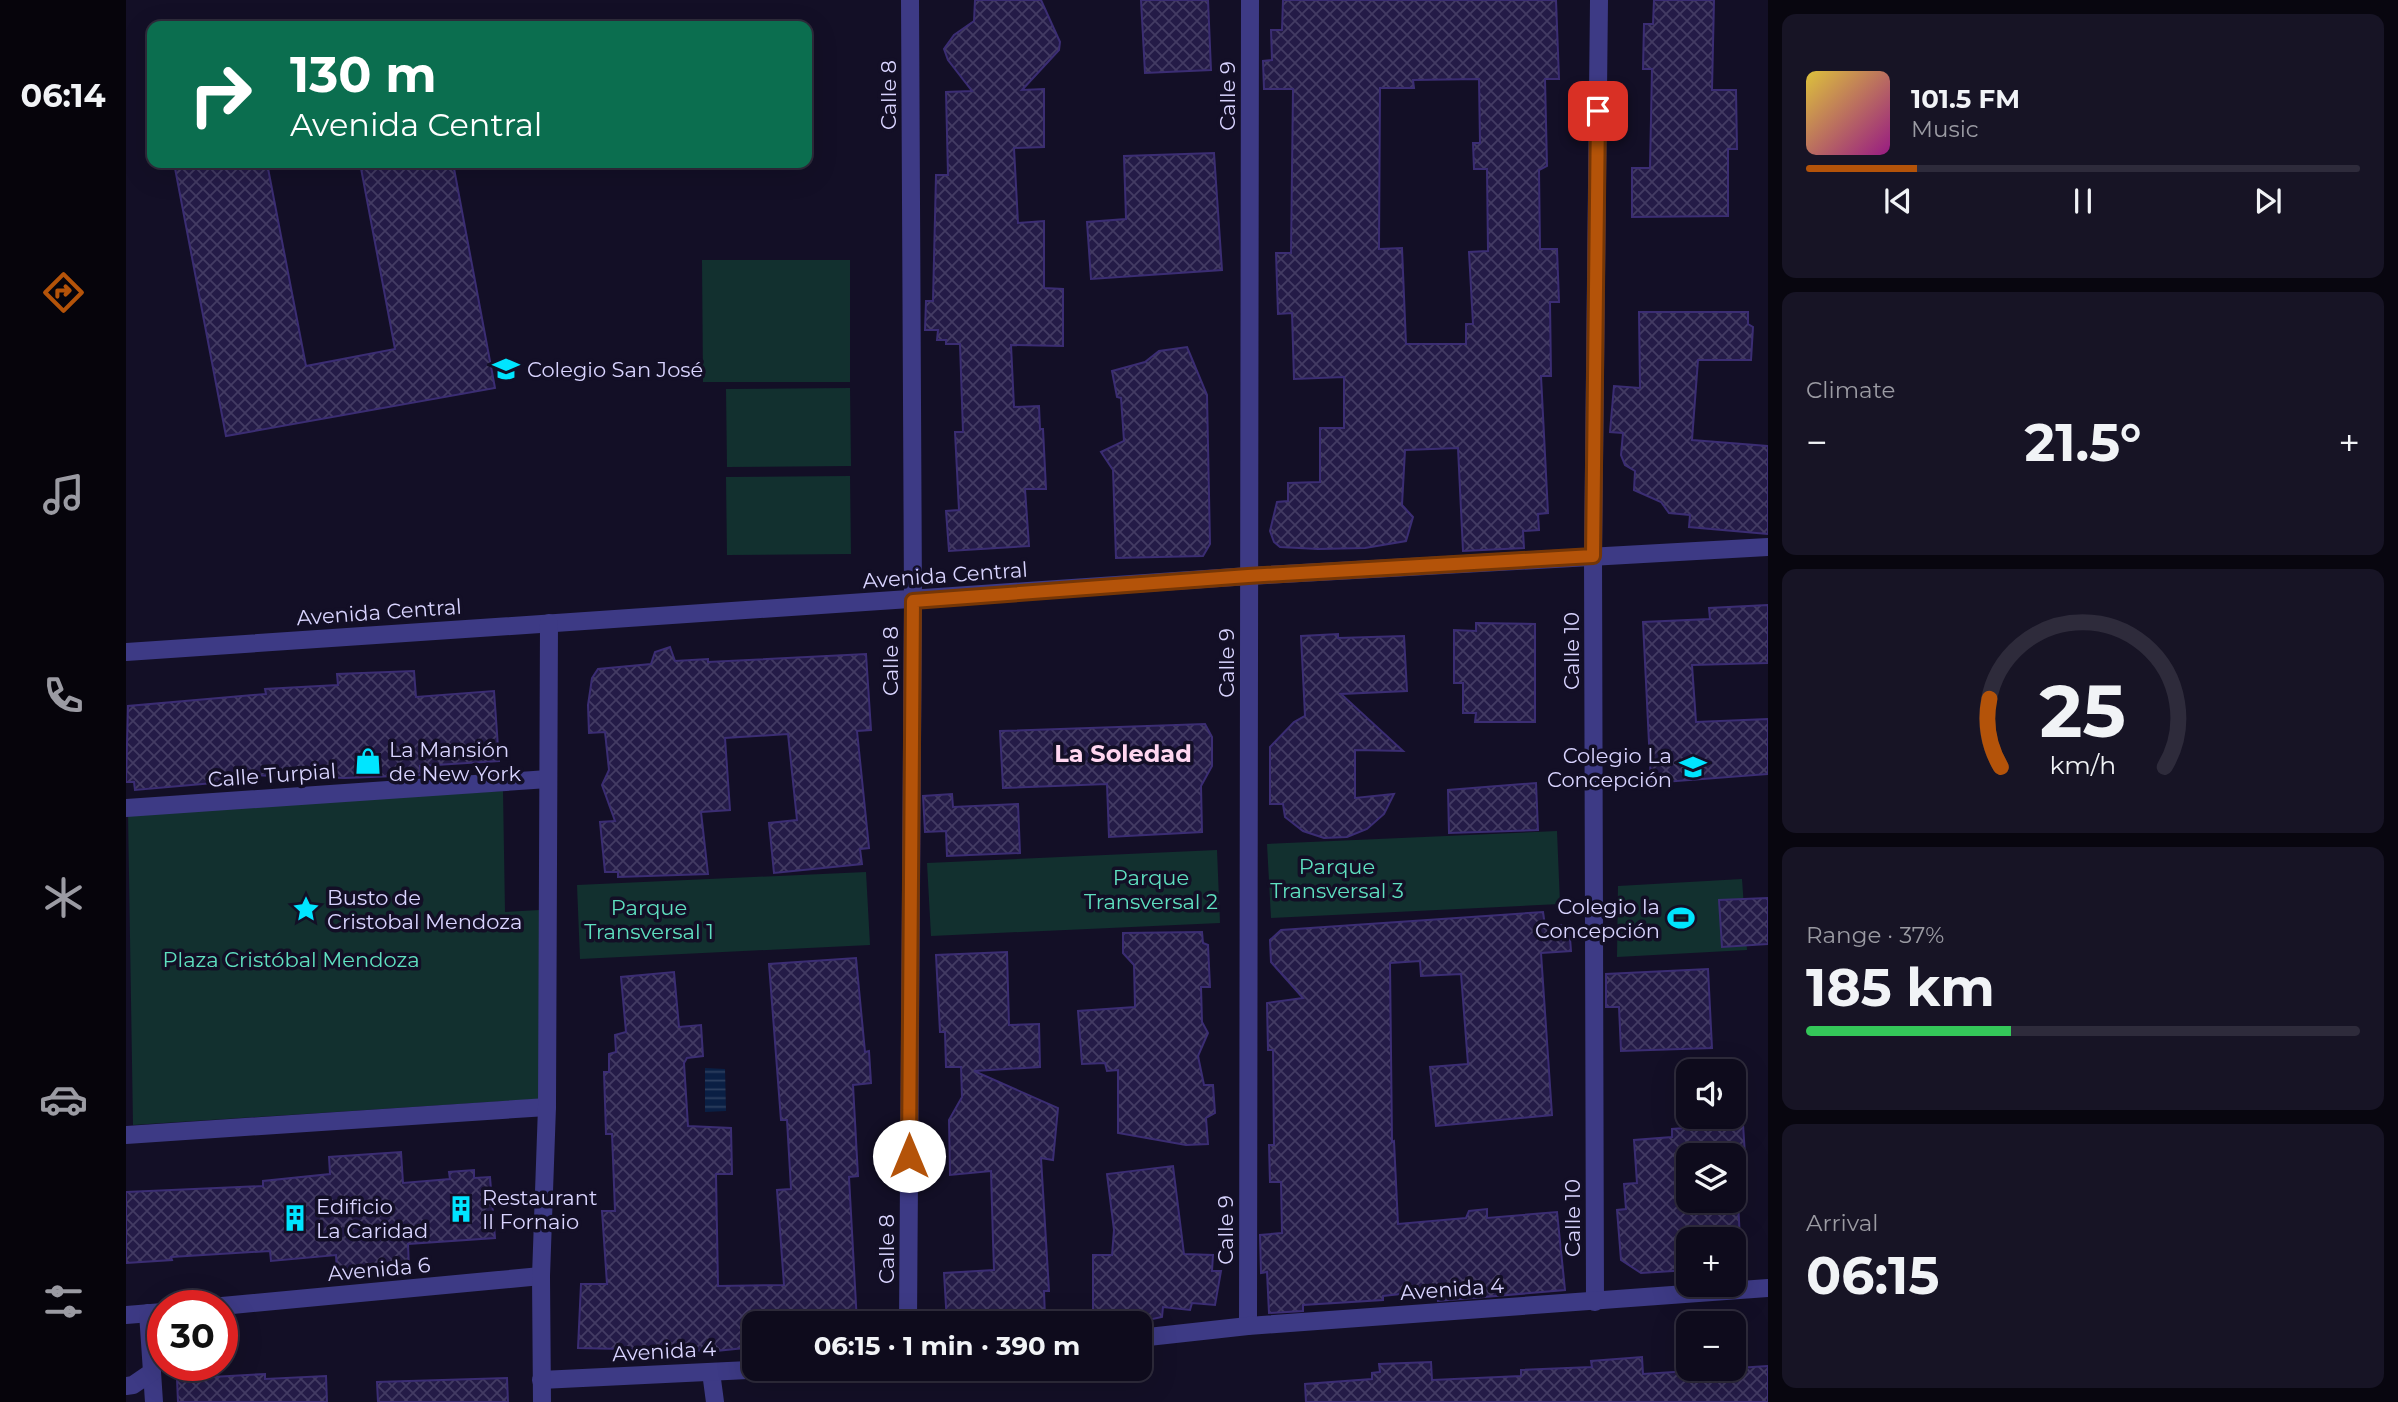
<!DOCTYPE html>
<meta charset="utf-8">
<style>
:root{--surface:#0e0b1c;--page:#171425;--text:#f1f3f6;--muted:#9b9ba3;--line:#2e2b3b;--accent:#b45309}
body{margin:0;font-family:Montserrat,sans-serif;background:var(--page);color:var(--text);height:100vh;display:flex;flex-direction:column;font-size:26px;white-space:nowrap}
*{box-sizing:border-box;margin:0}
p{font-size:23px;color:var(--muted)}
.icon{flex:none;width:38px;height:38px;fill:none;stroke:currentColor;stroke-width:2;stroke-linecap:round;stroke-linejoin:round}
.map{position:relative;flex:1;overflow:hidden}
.panel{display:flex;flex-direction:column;gap:14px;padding:14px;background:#08060f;width:630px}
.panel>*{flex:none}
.banner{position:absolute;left:21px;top:21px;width:665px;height:147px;border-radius:14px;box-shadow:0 7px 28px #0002,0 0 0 2px var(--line);background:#0b6e4f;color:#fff;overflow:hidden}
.fabs{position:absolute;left:1550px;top:1059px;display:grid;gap:14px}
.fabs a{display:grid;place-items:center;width:70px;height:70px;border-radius:14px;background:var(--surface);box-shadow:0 7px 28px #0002,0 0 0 2px var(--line);font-size:35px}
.speed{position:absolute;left:21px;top:1290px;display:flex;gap:14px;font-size:35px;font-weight:700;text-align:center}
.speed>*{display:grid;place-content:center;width:91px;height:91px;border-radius:50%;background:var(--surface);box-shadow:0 7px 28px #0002,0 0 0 2px var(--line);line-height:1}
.speed .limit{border:10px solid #d22;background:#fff;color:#111}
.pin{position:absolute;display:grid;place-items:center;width:60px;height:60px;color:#fff;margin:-30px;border-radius:14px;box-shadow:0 4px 10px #0006}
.me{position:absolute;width:77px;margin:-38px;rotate:0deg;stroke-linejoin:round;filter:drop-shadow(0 0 5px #0008)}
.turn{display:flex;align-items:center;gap:24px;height:147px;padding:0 28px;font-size:32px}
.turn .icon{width:91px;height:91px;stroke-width:2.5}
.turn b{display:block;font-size:49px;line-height:60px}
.big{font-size:52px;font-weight:700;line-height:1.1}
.panel .tile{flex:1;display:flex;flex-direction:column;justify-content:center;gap:10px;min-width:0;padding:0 24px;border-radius:14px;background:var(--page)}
.panel .dial{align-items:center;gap:0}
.dial svg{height:182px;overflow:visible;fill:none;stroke:var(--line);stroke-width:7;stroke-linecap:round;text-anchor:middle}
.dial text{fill:var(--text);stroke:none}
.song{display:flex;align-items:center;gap:21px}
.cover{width:84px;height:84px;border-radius:10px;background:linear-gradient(135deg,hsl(50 70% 55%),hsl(310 70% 35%))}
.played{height:7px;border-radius:4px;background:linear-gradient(90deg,var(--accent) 20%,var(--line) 20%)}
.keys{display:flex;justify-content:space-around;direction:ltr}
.heat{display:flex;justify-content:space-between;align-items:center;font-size:38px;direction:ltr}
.charge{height:10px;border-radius:5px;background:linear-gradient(90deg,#34c759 37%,var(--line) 0)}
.trip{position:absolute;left:616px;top:1311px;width:410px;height:70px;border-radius:14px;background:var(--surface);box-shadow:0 7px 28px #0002,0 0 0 2px var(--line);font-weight:700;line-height:70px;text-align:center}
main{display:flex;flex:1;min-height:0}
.tabs{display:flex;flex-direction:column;width:126px;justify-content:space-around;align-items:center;background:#06040b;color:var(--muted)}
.tabs .icon{width:49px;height:49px}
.tabs .current{color:var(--accent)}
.tabs b{font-size:32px;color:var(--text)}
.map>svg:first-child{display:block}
.green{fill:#12302f}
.water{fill:url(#water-rules)}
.building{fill:url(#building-cross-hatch);stroke:#3b2d73;stroke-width:2;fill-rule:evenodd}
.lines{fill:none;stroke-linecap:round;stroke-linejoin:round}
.minor{stroke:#3d3a85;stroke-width:18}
.route-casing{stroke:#753606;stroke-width:18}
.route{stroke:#b45309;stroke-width:12}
.labels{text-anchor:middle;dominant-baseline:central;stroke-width:7;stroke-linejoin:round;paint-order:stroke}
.street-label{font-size:21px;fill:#d9d4ff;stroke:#130f26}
.poi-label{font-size:21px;fill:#d9d4ff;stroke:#130f26;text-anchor:start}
.park-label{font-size:21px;fill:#5fe0c0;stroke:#130f26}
.quarter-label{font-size:24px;font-weight:bold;fill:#ffd6f0;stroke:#130f26}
</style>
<main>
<nav class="tabs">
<b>06:14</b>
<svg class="icon current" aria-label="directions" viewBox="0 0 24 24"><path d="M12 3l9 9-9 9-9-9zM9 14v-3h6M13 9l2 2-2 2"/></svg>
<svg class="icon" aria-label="music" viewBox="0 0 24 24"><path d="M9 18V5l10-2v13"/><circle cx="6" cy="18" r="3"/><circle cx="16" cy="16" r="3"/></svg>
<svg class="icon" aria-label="phone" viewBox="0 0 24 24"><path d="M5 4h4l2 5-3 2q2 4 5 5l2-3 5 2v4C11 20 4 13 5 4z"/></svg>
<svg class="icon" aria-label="climate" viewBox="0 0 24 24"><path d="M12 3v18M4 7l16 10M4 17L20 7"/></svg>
<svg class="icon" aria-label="car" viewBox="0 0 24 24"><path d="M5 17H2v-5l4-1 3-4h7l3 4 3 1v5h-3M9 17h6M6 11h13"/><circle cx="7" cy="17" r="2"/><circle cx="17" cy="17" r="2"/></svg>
<svg class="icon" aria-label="filters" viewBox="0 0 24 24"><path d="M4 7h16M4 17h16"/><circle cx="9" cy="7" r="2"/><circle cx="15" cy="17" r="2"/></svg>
</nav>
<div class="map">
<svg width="1642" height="1402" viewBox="0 0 1642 1402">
<defs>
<pattern id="water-rules" width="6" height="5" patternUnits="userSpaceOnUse" patternTransform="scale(1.75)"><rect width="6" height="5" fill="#0a1f44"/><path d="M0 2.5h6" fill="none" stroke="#2d3f60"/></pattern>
<pattern id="building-cross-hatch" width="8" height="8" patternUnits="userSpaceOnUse" patternTransform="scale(1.75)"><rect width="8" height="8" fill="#241b47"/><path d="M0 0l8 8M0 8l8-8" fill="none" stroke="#433b63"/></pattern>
</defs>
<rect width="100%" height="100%" fill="#130f26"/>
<g class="green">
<polygon points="576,260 724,260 724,382 577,382"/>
<polygon points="724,388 725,466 601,467 600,389"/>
<polygon points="724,476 725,554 601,555 600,477"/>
<polygon points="377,791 379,912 414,910 413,1099 7,1125 2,812"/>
<polygon points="1431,831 1434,904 1145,918 1141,844"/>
<polygon points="1091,850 1094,923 805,936 801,863"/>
<polygon points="740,872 744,945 454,959 451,885"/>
<polygon points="1616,879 1621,950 1491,957 1492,886"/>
</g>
<polygon class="water" points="579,1068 599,1069 600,1111 579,1112"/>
<g class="building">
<polygon points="849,0 915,0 934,42 933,50 896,90 918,89 918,147 888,148 892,223 918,221 918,288 937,289 937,346 885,345 888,407 913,406 914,429 917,429 920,489 899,489 903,546 823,551 820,511 833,510 829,432 837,432 834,344 820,344 820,340 811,340 812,330 799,330 800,301 807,301 810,175 822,175 820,92 846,91 822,60 818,49 828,35 848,21"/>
<polygon points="1015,0 1082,0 1085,70 1019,73"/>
<path d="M1157 0H1430L1433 79H1419L1421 166 1413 170 1414 249H1431L1433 302H1424L1425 376H1415L1422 513 1412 514 1413 530 1397 531 1398 548 1337 551 1332 448 1279 450 1276 505 1287 517 1280 541 1239 548 1192 549 1154 547 1148 542 1144 531 1151 502 1162 501V483L1194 482V428H1218V377L1168 379 1166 313 1152 314 1150 253H1165L1167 89H1138L1137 61 1146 60 1145 30H1156ZM1353 79 1354 143H1347L1348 169H1361L1362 251 1343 252 1347 324H1340V344H1280L1276 248 1253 249 1254 88H1288L1287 80Z"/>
<polygon points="1528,0 1588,0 1586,90 1610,90 1611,149 1602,149 1602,216 1506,217 1506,168 1524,168 1526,69 1517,69 1518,24 1527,24"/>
<polygon points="1088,153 1096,270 965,279 961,222 1000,219 998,156"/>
<polygon points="48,163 141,163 180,366 269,349 234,163 327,163 369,388 100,436"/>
<polygon points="1513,312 1622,312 1622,324 1627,327 1625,360 1572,360 1566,440 1642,446 1642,534 1563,527 1564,515 1543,513 1535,502 1508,490 1509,471 1499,465 1495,455 1497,433 1484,432 1488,386 1514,388"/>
<polygon points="1061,347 1081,395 1084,544 1077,556 990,558 987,470 975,452 998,441 995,398 991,397 986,371 1019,362 1033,351"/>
<polygon points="1642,605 1642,663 1566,665 1570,722 1642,719 1642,774 1525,783 1517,622 1584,619 1583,608"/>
<polygon points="1350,623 1409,624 1409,722 1349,722 1350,713 1337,713 1337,683 1328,683 1328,630 1350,631"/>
<polygon points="1212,634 1212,638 1278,636 1281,691 1215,694 1277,751 1229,750 1229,798 1268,794 1258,814 1241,829 1221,837 1198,838 1177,831 1159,817 1157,804 1144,804 1144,747 1168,722 1179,716 1175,636"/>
<polygon points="544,647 549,661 582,659 582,662 740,654 745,730 731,731 743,848 734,849 736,864 648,873 643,823 671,820 662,734 599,738 604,810 575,812 582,874 492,877 492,872 479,872 474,822 489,821 476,785 483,770 479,732 463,733 462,705 466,678 472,669 525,664 529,652"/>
<polygon points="288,671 290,697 368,691 373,761 294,766 295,775 219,778 120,775 121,780 9,790 8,782 0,782 2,706 140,694 139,689 212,685 211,674"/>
<polygon points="1079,724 1086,737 1086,766 1075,786 1076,832 983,837 981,784 877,788 874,731"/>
<polygon points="1410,783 1412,830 1323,833 1322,790"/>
<polygon points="826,794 827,807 892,804 894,853 821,856 820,831 799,832 797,796"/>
<polygon points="1642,898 1642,944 1596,947 1593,900"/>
<polygon points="1417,912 1419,926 1443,925 1445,951 1415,953 1426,1115 1310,1126 1304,1067 1342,1064 1335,974 1295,976 1294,961 1264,963 1266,1142 1268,1141 1272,1224 1340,1218 1343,1211 1361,1209 1361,1218 1431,1212 1439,1290 1312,1301 1311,1290 1257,1296 1257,1300 1177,1305 1177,1311 1143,1313 1141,1272 1135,1273 1134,1235 1156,1233 1155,1182 1144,1182 1143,1145 1148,1145 1147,1050 1142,1050 1141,1003 1177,998 1145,962 1144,940 1155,930"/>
<polygon points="1076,932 1077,943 1082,945 1084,987 1075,987 1076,1022 1082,1033 1072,1056 1078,1085 1087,1085 1089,1113 1080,1118 1082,1144 1060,1145 992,1133 992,1070 981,1071 979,1063 956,1064 952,1011 1009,1007 1008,965 997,953 997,933"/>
<polygon points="881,952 883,1025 913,1024 914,1067 848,1071 932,1108 927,1160 915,1158 923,1291 918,1291 919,1317 904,1317 904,1323 821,1323 818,1273 868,1270 867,1241 865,1171 824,1175 823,1120 836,1097 835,1067 820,1067 819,1032 814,1032 810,955"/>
<polygon points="730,958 739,1052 743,1051 745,1083 727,1085 732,1176 723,1177 731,1323 628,1323 628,1347 590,1351 452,1348 455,1284 481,1284 476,1211 489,1211 486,1134 480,1134 478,1072 483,1072 483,1054 490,1052 489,1035 500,1032 495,977 548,972 553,1027 575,1025 577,1056 561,1058 558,1063 562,1126 605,1128 606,1174 590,1174 592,1286 658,1285 651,1190 665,1189 661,1120 655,1120 643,964"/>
<polygon points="1582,969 1586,1048 1495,1051 1493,1007 1480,1007 1480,974"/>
<polygon points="1617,1124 1619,1155 1563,1155 1563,1205 1612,1202 1614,1239 1563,1239 1563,1270 1515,1273 1495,1260 1491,1210 1500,1209 1498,1184 1511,1183 1508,1140 1546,1137 1546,1129"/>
<polygon points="275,1152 277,1183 324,1179 323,1172 348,1170 348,1178 364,1177 369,1238 282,1244 283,1268 211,1273 210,1255 145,1261 144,1251 45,1257 46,1260 0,1263 0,1192 137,1186 137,1181 204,1174 203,1157"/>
<polygon points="1047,1166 1058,1254 1087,1255 1086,1271 1095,1271 1089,1305 1066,1303 1064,1310 1037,1307 1036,1317 1017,1321 967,1320 967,1255 986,1255 988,1230 981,1174"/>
<polygon points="1516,1357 1517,1374 1642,1366 1642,1402 1180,1402 1179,1384 1246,1379 1246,1373 1254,1372 1253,1364 1305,1362 1306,1380 1395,1376 1395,1370 1466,1367 1465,1361"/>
<polygon points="139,1374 139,1379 200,1376 201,1402 52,1402 51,1379"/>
<polygon points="381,1378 382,1402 252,1402 251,1382"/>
</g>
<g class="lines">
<g class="minor">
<polyline points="0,652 1123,576 1642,547"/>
<polyline points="0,808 422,779"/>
<polyline points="0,1135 421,1107"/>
<polyline points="1469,1302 1467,556 1473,0"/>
<polyline points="96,1306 415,1276"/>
<polyline points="0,1315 37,1312"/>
<polyline points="782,1323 787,601 784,0"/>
<polyline points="1122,1326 1124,0"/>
<polyline points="1013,1338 1122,1326 1642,1288"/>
<polyline points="26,1372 28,1402"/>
<polyline points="585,1372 589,1402"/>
<polyline points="415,1380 663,1368"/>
<polyline points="0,1386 7,1385 26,1372 22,1313"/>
<polyline points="416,1402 415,1276 421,1107 423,623"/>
</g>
</g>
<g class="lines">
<defs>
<polyline id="route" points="783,1156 787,601 1122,576 1467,556 1472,111"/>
</defs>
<use href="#route" class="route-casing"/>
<use href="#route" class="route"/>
</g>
<defs>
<symbol id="school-bare" viewBox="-9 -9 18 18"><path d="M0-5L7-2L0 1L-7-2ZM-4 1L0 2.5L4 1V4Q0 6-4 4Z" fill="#00e5ff" stroke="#130f26" stroke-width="2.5" paint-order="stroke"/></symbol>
<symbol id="shop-bare" viewBox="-9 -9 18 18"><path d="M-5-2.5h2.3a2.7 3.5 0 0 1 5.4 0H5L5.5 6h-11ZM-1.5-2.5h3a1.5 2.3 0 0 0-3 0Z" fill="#00e5ff" stroke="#130f26" stroke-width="2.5" paint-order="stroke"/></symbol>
<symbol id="sight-bare" viewBox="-9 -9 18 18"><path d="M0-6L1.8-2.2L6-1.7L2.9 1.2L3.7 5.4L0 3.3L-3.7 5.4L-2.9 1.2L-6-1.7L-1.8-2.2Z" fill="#00e5ff" stroke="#130f26" stroke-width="2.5" paint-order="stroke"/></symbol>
<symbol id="stadium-bare" viewBox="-9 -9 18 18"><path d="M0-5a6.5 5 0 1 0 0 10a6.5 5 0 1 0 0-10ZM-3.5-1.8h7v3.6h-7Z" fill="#00e5ff" stroke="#130f26" stroke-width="2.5" paint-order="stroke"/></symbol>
<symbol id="building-bare" viewBox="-9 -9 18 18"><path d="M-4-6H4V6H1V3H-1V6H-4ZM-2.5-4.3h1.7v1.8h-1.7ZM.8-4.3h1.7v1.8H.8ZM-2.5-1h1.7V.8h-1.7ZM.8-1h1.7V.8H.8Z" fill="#00e5ff" stroke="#130f26" stroke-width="2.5" paint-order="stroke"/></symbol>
</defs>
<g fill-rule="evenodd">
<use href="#school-bare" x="361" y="350" width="38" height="38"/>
<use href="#shop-bare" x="223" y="742" width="38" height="38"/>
<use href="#school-bare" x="1548" y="748" width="38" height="38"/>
<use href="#sight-bare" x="161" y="890" width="38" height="38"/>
<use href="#stadium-bare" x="1536" y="899" width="38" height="38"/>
<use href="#building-bare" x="316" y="1190" width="38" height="38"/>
<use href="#building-bare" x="150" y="1199" width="38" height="38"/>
</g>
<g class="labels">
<g class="street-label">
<text transform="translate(762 95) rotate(-90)">Calle 8</text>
<text transform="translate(1101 96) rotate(-90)">Calle 9</text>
<text transform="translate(819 575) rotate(-4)">Avenida Central</text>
<text transform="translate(253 612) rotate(-4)">Avenida Central</text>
<text transform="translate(1445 651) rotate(-90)">Calle 10</text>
<text transform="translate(764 661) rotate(-90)">Calle 8</text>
<text transform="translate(1100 663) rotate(-90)">Calle 9</text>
<text transform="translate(146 775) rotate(-4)">Calle Turpial</text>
<text transform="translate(1446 1218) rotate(-90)">Calle 10</text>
<text transform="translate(1099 1230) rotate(-90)">Calle 9</text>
<text transform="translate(760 1249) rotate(-90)">Calle 8</text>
<text transform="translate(253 1269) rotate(-5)">Avenida 6</text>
<text transform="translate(1326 1289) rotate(-4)">Avenida 4</text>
<text transform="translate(538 1351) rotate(-3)">Avenida 4</text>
</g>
<g class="poi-label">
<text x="401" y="369">Colegio San José</text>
<text x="263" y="749">La Mansión<tspan x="263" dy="24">de New York</tspan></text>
<text x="1546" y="755" text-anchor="end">Colegio La<tspan x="1546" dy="24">Concepción</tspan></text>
<text x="201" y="897">Busto de<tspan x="201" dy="24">Cristobal Mendoza</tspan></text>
<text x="1534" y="906" text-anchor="end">Colegio la<tspan x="1534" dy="24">Concepción</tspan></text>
<text x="356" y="1197">Restaurant<tspan x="356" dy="24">Il Fornaio</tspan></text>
<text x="190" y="1206">Edificio<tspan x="190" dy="24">La Caridad</tspan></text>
</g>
<g class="park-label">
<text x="1211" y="866">Parque<tspan x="1211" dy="24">Transversal 3</tspan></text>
<text x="1025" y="877">Parque<tspan x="1025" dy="24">Transversal 2</tspan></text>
<text x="523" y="907">Parque<tspan x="523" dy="24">Transversal 1</tspan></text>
<text x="165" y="959">Plaza Cristóbal Mendoza</text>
</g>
<g class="quarter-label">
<text x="997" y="753">La Soledad</text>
</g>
</g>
</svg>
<div class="fabs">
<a><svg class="icon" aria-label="sound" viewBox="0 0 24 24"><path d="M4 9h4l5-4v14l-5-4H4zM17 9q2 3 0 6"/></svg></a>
<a><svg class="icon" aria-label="layers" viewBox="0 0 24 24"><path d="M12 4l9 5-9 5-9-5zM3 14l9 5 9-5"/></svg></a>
<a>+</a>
<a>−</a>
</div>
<div class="speed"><div class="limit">30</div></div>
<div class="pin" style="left:1472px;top:111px;background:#d93025"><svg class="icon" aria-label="arrive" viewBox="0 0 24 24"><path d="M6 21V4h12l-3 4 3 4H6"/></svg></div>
<svg class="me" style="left:783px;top:1156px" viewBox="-20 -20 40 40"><circle r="19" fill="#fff"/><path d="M0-13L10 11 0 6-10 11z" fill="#b45309"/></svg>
<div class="trip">06:15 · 1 min · 390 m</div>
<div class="banner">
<div class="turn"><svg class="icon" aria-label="right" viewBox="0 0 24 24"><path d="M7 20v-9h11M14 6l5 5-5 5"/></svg><div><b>130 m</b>Avenida Central</div></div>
</div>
</div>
<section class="panel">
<div class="tile">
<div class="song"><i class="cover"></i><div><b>101.5 FM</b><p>Music</p></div></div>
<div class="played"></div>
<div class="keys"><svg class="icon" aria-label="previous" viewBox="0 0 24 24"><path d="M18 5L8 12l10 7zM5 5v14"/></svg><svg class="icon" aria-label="pause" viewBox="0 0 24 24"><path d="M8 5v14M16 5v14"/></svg><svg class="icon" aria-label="next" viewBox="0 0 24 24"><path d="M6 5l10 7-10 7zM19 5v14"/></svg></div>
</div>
<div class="tile"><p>Climate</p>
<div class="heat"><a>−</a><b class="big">21.5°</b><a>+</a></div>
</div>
<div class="tile dial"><svg viewBox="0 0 100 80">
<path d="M14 69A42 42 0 1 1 86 69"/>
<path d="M14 69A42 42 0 0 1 9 39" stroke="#b45309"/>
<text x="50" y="56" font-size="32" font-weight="700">25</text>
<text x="50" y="72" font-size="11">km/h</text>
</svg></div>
<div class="tile"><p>Range · 37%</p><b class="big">185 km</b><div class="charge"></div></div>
<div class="tile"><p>Arrival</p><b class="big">06:15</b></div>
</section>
</main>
